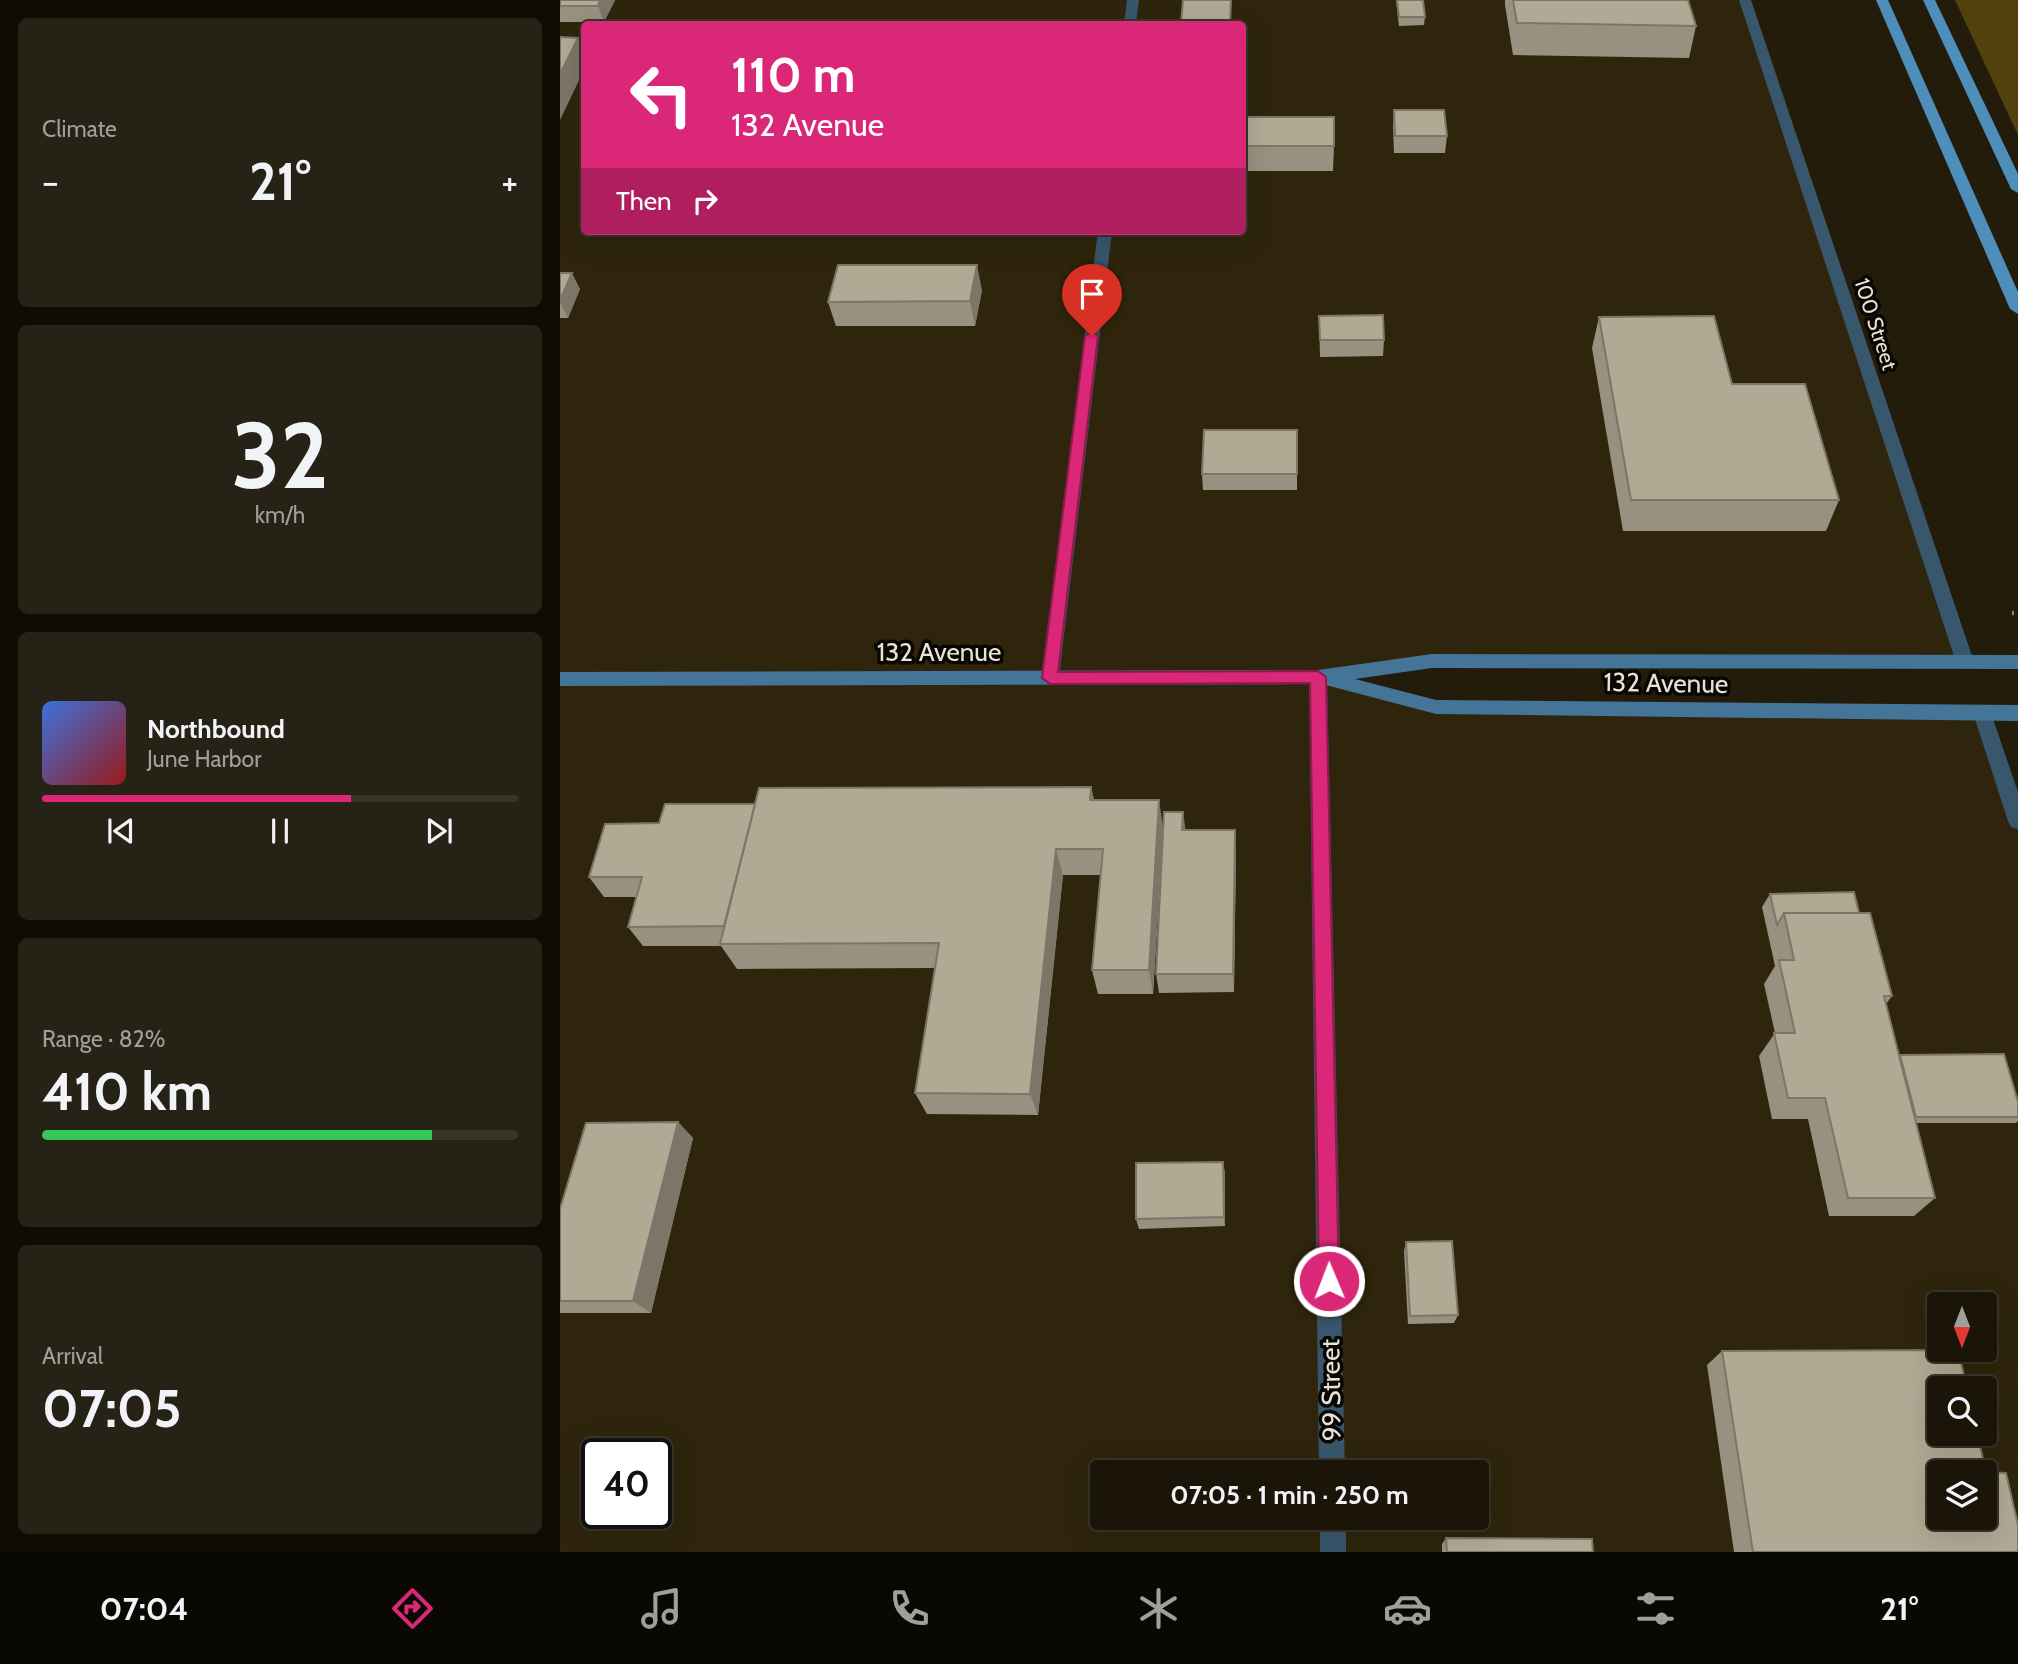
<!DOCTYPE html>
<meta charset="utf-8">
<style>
:root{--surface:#1a1508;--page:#272216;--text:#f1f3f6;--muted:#9f9f9c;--line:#383429;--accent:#db2777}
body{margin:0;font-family:Cabin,sans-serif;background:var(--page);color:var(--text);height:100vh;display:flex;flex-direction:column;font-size:26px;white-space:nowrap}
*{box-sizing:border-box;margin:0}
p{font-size:23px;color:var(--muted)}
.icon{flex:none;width:38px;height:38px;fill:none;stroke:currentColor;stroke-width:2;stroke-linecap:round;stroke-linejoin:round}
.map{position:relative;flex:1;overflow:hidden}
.sheet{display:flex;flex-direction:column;gap:18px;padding:18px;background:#0e0c04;width:560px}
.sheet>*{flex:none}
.top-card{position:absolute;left:21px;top:21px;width:665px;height:214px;border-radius:7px;box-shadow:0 7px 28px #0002,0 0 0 2px var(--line);background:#db2777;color:#fff;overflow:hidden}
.needle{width:46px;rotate:180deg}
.controls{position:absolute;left:1367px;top:1292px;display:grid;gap:14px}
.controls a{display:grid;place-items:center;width:70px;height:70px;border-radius:7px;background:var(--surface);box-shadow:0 7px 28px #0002,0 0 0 2px var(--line);font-size:35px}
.speed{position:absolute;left:21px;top:1438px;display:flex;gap:14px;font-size:35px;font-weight:700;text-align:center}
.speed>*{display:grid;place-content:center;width:91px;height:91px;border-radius:50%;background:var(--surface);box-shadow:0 7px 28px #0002,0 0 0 2px var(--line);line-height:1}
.speed .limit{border:4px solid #111;border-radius:10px;background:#fff;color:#111}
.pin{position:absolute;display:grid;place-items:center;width:60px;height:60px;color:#fff;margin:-72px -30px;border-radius:50% 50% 50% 0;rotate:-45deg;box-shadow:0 0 7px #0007}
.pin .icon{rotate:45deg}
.me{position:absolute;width:77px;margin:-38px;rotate:359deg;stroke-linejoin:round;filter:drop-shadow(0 0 5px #0008)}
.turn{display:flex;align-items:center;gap:24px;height:147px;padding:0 35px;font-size:32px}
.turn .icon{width:91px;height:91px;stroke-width:2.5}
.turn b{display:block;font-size:49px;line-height:60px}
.then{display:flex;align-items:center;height:66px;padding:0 35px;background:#0003;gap:14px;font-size:26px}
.big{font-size:52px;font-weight:800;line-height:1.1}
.sheet .tile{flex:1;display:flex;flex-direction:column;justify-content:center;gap:10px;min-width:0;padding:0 24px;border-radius:10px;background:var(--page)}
.sheet .dial{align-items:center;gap:0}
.dial b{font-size:91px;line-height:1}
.song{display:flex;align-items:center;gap:21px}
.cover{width:84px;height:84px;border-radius:10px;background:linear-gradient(135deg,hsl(220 70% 55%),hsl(0 70% 35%))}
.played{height:7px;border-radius:4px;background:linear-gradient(90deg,var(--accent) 65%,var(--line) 65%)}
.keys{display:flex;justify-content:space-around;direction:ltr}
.heat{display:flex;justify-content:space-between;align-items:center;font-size:38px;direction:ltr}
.charge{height:10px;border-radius:5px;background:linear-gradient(90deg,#34c759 82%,var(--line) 0)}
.trip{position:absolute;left:530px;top:1460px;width:399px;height:70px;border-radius:7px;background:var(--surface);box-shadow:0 7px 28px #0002,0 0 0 2px var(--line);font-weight:800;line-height:70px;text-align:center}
.tab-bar{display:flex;height:112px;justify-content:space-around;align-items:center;background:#0a0803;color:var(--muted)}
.tab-bar .icon{width:49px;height:49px}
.tab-bar .on{color:var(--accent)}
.tab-bar b{font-size:32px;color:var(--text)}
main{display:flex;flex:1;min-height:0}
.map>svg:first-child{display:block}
.built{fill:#2e250c;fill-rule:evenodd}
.green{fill:#52410d}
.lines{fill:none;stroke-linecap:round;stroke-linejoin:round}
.path{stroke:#868072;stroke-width:4.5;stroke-dasharray:2 5;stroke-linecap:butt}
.minor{fill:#38566c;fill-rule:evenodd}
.tertiary{fill:#38566c;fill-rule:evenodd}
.secondary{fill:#447599;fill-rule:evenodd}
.primary{fill:#4d8ebb;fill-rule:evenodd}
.wall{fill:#98917f}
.shaded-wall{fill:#7c7668}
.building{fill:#b1a994;stroke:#7c7668;stroke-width:2;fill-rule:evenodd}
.route{fill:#db2777;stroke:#8e194d;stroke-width:2}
.labels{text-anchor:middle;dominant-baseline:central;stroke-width:7;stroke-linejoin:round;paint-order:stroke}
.far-street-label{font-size:21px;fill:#e8e3d8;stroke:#090702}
.street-label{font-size:26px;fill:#e8e3d8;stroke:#090702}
</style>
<main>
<section class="sheet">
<div class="tile"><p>Climate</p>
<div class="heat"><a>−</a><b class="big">21°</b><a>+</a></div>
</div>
<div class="tile dial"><b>32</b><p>km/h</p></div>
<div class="tile">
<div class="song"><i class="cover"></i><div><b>Northbound</b><p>June Harbor</p></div></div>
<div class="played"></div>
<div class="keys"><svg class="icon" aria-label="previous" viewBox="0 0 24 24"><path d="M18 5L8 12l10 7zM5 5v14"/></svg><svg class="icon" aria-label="pause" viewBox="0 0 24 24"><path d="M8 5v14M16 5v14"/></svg><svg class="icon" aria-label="next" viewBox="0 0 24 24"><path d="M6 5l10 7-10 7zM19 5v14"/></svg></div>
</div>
<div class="tile"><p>Range · 82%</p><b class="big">410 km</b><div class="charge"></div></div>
<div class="tile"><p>Arrival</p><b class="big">07:05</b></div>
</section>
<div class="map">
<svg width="1458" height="1552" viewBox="0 0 1458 1552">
<rect width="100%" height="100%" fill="#231c0b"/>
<path class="built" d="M0 0H1185L1405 662 873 661 761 677 876 707 1422 713 1458 818V1552H0ZM24 24H682V231H24ZM1379 1304H1424V1349H1379ZM1379 1388H1424V1433H1379ZM37 1454H96V1514H37ZM542 1472H917V1517H542ZM1379 1472H1424V1517H1379Z"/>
<polygon class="green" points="1395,0 1458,0 1458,135"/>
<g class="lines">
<polyline class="path" points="1452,613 1458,613"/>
<g class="minor">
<polygon points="567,0 579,0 576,24 564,24"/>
<polygon points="1179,0 1191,0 1414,662 1411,667 1405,669 1396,662"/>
<polygon points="538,231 552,231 499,678 490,685 481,678"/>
<polygon points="1422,705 1429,708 1431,713 1458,792 1458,829 1451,827 1448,821 1413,713 1415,708"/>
</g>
<g class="tertiary">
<polygon points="758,670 767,677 785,1472 759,1472 749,677"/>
<rect x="760" y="1517" width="26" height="35"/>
</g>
<polygon class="secondary" points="872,654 1458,655 1458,669 872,668 795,679 876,700 1458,705 1458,721 876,714 762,684 0,686 0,672 758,670"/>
<g class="primary">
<polygon points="1316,0 1328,0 1458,292 1458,314 1450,309"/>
<polygon points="1363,0 1375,0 1458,174 1458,193 1451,189"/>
</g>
</g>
<g class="wall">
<polygon points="0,0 55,0 44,22 0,22"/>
<polygon points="836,0 863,0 865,17 864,25 839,26"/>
<polygon points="945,0 1128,0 1136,26 1129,58 953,55 945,5"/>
<polygon points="834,110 887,136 885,153 834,153 833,127"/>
<polygon points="682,117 774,146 773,171 682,171"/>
<polygon points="0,273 20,289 8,318 0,318"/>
<polygon points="422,290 415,326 276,326 268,302"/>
<polygon points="759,316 824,340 823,356 760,357"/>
<polygon points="1039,317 1172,384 1279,500 1266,531 1063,531 1032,348"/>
<polygon points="737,430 737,490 643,490 642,474"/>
<polygon points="531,787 534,800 603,827 625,830 675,830 676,850 674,992 599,993 596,974 603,833 593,994 538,994 532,970 541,875 503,875 478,1115 367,1114 355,1093 375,968 177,969 161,946 83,946 68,927 77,897 44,897 29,877 99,823 195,804"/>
<polygon points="1210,894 1299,913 1332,996 1326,1004 1339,1056 1458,1102 1458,1121 1456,1123 1356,1123 1375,1198 1354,1216 1269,1216 1248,1119 1212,1119 1199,1056 1215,1033 1204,984 1215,966 1202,907"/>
<polygon points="118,1122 133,1138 91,1313 0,1313 0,1209"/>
<polygon points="663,1162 665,1226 579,1229 576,1219"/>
<polygon points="846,1242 898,1315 894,1323 848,1324 844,1251"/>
<polygon points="1162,1351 1426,1472 1458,1552 1174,1552 1147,1365"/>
<polygon points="886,1538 1033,1552 882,1552 882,1544"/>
</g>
<g class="shaded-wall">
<polygon points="40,0 55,0 44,22 38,6"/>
<polygon points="18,38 24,53 24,70 0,120 0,74"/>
<polygon points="417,265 422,290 415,326 410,301"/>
<polygon points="12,273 20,289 8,318 0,302 0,300"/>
<polygon points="531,787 537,814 530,800"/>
<polygon points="599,800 603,827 593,994 589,970"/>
<polygon points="623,812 626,833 622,830"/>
<polygon points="675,830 676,850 674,992 673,974"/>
<polygon points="496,849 503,875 478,1115 470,1094"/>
<polygon points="118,1122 133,1138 91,1313 73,1301"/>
<polygon points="663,1162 665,1172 665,1226 664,1217"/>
</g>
<g class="building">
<polygon points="0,0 40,0 38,6 0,6"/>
<polygon points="623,0 671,0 670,24 621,24"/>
<polygon points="837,0 863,0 865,17 839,17"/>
<polygon points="953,0 1128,0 1136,26 957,23"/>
<polygon points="0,37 18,38 0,74"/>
<polygon points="834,110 884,110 887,136 835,136"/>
<rect x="682" y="117" width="92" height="29"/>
<polygon points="278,265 417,265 410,301 268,302"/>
<polygon points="0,273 12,273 0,300"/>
<polygon points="823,315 824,340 760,340 759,316"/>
<polygon points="1154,316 1172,384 1245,384 1279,500 1071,500 1039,317"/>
<polygon points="644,430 737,430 737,474 642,474"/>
<polygon points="531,787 530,800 599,800 589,970 532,970 543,849 496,849 470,1094 355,1093 379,943 160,944 199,788"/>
<polygon points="105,804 195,804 164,926 68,927 82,877 29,877 45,824 99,823"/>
<polygon points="604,812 623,812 622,830 675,830 673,974 596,974"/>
<polygon points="1294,892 1299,913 1224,913 1217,925 1210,894"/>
<polygon points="1224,913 1310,913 1332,996 1324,996 1375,1198 1288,1198 1265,1098 1228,1098 1214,1033 1235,1033 1219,960 1234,960"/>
<polygon points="1444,1054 1458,1102 1458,1117 1356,1117 1340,1055"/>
<polygon points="118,1122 73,1301 0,1301 0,1209 26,1123"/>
<polygon points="663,1162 664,1217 576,1219 576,1163"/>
<polygon points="892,1241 898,1315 850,1316 846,1242"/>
<path d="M1398 1350 1407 1388H1379V1433H1417L1426 1472 1446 1473 1458 1525V1552H1193L1162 1351ZM1379 1472H1424V1517H1379Z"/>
<polygon points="886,1538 1032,1539 1033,1552 887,1552"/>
</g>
<polygon class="route" points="532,332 538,336 498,672 758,671 766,677 779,1281 776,1288 769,1291 762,1288 759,1281 750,683 490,684 482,678 525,336"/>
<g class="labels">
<g class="far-street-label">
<text transform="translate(1316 324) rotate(72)">100 Street</text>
</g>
<g class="street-label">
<text x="379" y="652">132 Avenue</text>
<text transform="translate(1106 683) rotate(1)">132 Avenue</text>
<text transform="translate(771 1390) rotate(-91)">99 Street</text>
</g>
</g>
</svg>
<div class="controls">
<a><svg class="needle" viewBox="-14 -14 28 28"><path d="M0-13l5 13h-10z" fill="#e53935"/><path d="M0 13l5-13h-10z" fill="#9f9f9c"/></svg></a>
<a><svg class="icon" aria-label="search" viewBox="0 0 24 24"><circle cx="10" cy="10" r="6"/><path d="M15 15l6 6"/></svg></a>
<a><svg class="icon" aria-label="layers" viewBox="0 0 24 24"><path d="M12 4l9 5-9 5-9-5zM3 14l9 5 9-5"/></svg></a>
</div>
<div class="speed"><div class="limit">40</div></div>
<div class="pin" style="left:532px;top:336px;background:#d93025"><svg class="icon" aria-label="arrive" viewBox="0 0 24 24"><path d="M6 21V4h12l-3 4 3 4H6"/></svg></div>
<svg class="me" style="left:769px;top:1281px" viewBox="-20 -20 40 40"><circle r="17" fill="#db2777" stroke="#fff" stroke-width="3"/><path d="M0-11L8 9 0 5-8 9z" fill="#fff"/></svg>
<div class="trip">07:05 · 1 min · 250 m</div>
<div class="top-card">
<div class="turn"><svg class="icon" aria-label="left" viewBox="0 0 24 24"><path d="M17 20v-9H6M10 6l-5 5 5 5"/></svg><div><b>110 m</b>132 Avenue</div></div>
<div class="then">Then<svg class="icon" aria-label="right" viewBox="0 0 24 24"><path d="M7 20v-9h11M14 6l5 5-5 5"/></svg></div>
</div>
</div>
</main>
<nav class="tab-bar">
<b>07:04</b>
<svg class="icon on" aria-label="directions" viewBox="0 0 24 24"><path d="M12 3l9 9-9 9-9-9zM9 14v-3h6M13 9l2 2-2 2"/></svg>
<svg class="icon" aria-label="music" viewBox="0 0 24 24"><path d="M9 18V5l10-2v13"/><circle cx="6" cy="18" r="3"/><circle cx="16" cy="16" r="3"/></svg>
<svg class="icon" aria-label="phone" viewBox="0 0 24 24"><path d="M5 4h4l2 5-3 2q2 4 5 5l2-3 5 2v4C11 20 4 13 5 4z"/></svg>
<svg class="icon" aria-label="climate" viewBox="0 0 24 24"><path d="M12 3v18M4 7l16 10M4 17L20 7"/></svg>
<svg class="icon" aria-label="car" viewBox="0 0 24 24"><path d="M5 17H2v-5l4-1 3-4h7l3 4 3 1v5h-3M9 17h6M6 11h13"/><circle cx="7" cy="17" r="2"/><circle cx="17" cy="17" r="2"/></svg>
<svg class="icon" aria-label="filters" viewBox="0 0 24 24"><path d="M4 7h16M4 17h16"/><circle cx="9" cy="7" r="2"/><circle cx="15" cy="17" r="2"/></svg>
<b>21°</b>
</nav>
